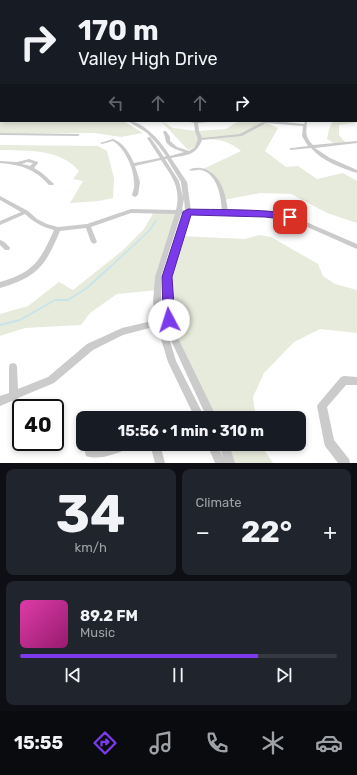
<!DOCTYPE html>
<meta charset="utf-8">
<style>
:root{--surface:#171b24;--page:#20242c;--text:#f1f3f6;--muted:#9ea1a6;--line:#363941;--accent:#7c3aed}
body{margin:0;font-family:Rubik,sans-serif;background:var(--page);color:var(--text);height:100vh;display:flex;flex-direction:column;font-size:15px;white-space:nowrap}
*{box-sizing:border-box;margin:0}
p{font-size:13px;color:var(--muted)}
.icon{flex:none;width:22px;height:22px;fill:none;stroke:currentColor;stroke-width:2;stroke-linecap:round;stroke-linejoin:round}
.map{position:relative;height:463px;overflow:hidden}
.drawer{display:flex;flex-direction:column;gap:6px;padding:6px;background:#0d0f14;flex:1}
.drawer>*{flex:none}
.hud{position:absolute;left:0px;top:0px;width:357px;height:122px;box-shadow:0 2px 6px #0003;background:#171b24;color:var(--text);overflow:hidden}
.speed{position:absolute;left:12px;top:399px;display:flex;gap:8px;font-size:20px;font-weight:700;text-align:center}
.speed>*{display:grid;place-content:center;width:52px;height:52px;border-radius:50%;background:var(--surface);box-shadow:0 2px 6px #0003;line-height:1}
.speed .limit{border:2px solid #111;border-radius:6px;background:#fff;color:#111}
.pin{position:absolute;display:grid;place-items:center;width:34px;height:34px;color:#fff;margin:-17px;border-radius:8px;box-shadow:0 2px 6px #0006}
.me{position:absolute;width:44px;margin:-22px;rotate:355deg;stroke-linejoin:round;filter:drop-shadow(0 0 3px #0008)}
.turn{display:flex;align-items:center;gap:14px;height:84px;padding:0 12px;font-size:18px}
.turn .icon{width:52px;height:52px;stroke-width:2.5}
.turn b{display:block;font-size:28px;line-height:34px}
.lanes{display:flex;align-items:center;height:38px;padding:0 12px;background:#0003;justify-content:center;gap:20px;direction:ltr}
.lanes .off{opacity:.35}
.big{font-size:30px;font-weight:700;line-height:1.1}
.drawer .widget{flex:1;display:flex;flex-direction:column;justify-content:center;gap:6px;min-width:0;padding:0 14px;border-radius:8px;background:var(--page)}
.drawer .dial{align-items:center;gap:0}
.dial b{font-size:52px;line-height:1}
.song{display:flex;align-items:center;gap:12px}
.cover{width:48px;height:48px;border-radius:6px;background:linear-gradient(135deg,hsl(320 70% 55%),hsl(320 70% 35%))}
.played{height:4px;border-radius:2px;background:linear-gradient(90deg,var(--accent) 75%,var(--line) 75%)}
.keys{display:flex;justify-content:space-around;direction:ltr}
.heat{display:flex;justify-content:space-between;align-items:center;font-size:22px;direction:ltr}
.drawer .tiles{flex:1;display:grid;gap:6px;grid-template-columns:1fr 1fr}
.widget:last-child{grid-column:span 2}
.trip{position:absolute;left:76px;top:411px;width:230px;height:40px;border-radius:8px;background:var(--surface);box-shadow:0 2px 6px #0003;font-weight:700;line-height:40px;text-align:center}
.tabs{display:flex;height:64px;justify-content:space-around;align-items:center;background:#090b0e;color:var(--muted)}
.tabs .icon{width:28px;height:28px}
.tabs .current{color:var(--accent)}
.tabs b{font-size:18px;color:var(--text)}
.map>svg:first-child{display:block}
.green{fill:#e7ebdc}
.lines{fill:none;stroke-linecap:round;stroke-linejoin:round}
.stream-far1{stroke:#c8e4eb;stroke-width:1.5}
.stream{stroke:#c8e4eb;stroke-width:2}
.minor{fill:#cbcbcb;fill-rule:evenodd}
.route{fill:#7c3aed;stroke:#51269a}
</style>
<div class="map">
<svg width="357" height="463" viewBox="0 0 357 463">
<rect width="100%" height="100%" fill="#fff"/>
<g class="green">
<polygon points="356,93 357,122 339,125 339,135 346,143 335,144 327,139 329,129 333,121 356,121"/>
<polygon points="0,107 1,121 123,121 143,133 121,137 94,133 0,134"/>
<path d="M161 121 173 128 197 131 226 129 239 121H262L278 128 265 151 286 167 298 166 317 179 343 173 357 181V223L327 213 291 194 260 193 224 200C223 188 213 175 203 169L241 151C229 141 216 138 200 139L199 145 188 150Z"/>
<path d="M0 145 98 146 107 151 114 178 113 198 99 201 70 203 83 181 73 179 79 171C59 148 28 151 0 150Z"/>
<polygon points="155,210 179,212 158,290 117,294 90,313 81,325 25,328 0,336 0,314 28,306 59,282 73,290 122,251 144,229"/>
<polygon points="259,235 271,237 318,264 323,276 335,284 357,290 357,333 320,329 294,342 264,373 253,397 256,418 212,418 173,336 167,277 181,236 245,239"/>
<polygon points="224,444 260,444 273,463 230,463"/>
</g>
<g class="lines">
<polyline class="stream-far1" points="109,268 150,230 156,220"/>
<polyline class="stream" points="0,325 20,320 55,300 68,300 87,288 110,267"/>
<g class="minor">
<rect x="356" y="72" width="1" height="3"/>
<rect x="356" y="83" width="1" height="2"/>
<rect x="0" y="90" width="1" height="3"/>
<rect x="0" y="105" width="1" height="2"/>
<path d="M128 121C144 121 162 143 170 156L184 152C178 150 170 148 166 142 165 139 165 135 163 132L164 131H166L170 137V141L177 147 189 151 195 147 198 139 195 131 194 123 186 121H210L208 122 198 123 199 131 202 138 240 134 264 121H276L304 124 305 122H307C306 133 305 137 313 145L357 141V143L315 148 330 158 357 170V173C341 168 322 161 311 148L290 150V148H292L308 146 302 136 303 126 266 123 242 136 202 140C196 156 186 155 171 158L187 182 191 211H222C221 197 218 174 201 170 196 169 193 172 189 170 194 167 201 167 207 170 222 177 226 196 228 211L265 212 290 215 357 244V249L289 219 265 216 227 215 225 216 223 215 190 214 170 277 172 307 177 336 217 418H207L169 336 167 324 165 325 176 361 205 418H195L168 362 157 326 123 335 93 350 54 383 18 398 17 400 14 402 12 401 0 406V396L9 393V367L10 364 13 363 16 364 17 367 18 389 48 377 87 344 122 328 156 320 153 302 155 277 175 214 131 213 91 227 97 242 94 244 91 242 86 228 60 231C45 266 38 277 0 288V282C33 273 41 260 54 230 42 227 35 223 25 214L0 225V221L21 212 0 200V196L28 211 37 219 47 224 58 227 87 224 131 209 176 210C181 188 173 178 161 160L135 166 140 182 138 195 135 197 133 196 132 195C133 191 135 187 134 182 134 169 125 148 113 141L102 144 100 143 113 139C124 143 129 153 134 163L160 158 147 138 149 137H150L164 157 166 156 158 145 147 133ZM165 159H167L181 182 183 198 179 181ZM184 199 185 210H182ZM181 214H185L164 277V307L166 317 163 318 161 302V277Z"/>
<polygon points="0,133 78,134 80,135 78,136 0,135"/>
<path d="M29 159 38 162V163L34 168 42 173 54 184 53 185H49C35 169 21 165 0 163V161L17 162ZM27 162 33 163 30 166 22 164Z"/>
<path d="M0 240C4 241 8 245 10 248L9 250H5L0 245Z"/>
<polygon points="344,376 357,377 357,385 346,385 327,407 334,440 349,459 350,463 338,463 325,446 324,442 317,406 319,403 341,377"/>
<path d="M114 444H131L130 448C117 453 100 461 86 456L85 452 86 448C95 445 105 448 114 444Z"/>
<polygon points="150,444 160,444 165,463 155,463"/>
<polygon points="207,444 217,444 223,458 219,444 229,444 235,463 215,463"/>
</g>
</g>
<linearGradient id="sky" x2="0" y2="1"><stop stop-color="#9bc7e9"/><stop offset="0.5" stop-color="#fff"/><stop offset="1" stop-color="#fff" stop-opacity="0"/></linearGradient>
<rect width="357" height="129" fill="url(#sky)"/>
<path class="route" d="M188 209C204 210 287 208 295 217L290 220 265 217 191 215 172 277 175 320 173 324 169 325 165 324 163 320 162 277 183 212Z"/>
</svg>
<div class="speed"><div class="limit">40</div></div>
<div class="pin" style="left:290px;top:217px;background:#d93025"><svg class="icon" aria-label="arrive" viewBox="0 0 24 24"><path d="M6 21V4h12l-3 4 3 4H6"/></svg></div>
<svg class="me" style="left:169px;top:320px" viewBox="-20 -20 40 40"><circle r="19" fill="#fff"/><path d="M0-13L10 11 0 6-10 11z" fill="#7c3aed"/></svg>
<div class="trip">15:56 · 1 min · 310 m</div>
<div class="hud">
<div class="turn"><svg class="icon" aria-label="right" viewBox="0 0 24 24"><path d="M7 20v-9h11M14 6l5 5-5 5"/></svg><div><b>170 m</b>Valley High Drive</div></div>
<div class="lanes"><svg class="icon off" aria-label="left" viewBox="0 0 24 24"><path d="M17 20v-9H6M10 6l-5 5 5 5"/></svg><svg class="icon off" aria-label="ahead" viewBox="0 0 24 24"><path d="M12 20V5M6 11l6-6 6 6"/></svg><svg class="icon off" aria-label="ahead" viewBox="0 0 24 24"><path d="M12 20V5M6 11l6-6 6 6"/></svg><svg class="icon" aria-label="right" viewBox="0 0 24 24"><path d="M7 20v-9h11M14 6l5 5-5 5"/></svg></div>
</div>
</div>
<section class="drawer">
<div class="tiles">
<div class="widget dial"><b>34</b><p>km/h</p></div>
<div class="widget"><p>Climate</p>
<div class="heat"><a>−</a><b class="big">22°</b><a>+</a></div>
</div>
<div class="widget">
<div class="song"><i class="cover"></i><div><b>89.2 FM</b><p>Music</p></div></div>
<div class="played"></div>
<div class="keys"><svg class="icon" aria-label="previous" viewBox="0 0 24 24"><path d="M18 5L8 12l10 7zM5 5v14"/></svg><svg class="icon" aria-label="pause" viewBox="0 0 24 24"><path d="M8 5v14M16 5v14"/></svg><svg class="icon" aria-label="next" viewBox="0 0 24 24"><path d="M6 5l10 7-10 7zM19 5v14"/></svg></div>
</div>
</div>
</section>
<nav class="tabs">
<b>15:55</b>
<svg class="icon current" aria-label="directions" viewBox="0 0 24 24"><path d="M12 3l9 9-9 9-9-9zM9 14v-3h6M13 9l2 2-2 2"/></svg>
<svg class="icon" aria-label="music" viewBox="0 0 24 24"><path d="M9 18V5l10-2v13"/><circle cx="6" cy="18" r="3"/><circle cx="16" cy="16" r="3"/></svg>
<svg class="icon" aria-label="phone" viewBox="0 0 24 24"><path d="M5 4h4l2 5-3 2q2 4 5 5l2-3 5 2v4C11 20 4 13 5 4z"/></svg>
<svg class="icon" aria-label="climate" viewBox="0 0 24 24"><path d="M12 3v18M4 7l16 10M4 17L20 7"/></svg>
<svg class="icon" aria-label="car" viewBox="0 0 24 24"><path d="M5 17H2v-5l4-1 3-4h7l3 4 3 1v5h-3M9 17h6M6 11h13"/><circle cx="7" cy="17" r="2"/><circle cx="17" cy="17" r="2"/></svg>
</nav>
